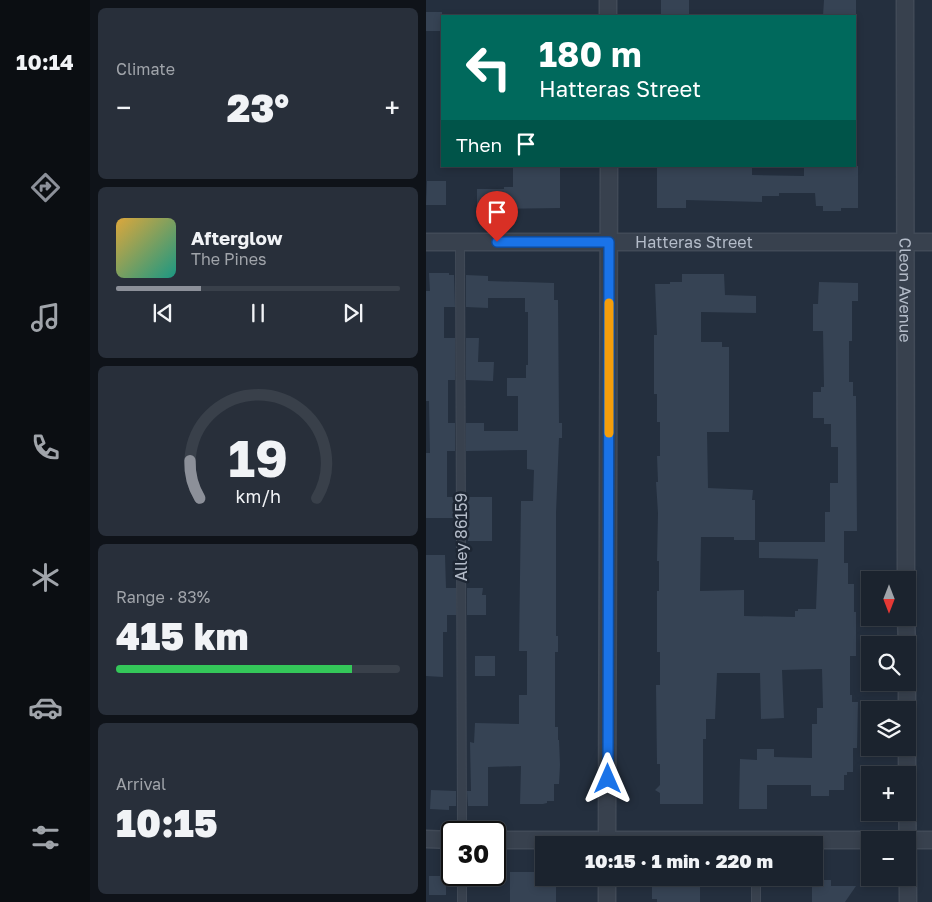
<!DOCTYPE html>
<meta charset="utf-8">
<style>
:root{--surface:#1b232e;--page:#282f3a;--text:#f1f3f6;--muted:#a0a4aa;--line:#39404a;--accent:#8c9099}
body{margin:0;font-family:"Golos Text",sans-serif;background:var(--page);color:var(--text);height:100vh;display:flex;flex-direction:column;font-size:19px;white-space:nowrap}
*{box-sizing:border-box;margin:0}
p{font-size:16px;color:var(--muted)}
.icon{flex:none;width:28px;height:28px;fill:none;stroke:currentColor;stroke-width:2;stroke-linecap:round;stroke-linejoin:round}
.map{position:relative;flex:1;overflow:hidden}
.sheet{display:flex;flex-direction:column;gap:8px;padding:8px;background:#0f1319;width:336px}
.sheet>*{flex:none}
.top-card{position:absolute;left:15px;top:15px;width:415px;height:152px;border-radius:0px;box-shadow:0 2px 8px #0003,0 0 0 1px var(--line);background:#00695c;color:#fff;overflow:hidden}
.needle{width:32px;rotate:180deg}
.buttons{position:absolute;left:435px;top:571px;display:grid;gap:10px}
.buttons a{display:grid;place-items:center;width:55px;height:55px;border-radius:0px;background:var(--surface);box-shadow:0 2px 8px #0003,0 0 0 1px var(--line);font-size:25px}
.speed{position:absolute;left:15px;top:821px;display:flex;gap:10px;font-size:25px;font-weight:700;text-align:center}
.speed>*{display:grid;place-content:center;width:65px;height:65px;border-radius:50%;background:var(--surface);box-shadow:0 2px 8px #0003,0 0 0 1px var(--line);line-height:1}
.speed .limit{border:2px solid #111;border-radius:8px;background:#fff;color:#111}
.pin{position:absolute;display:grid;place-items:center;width:42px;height:42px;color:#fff;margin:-51px -21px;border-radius:50% 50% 50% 0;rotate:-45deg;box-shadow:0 0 5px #0007}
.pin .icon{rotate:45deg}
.me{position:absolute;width:55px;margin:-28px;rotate:0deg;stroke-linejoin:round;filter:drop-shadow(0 0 4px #0008)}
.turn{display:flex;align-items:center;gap:18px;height:105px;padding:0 15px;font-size:22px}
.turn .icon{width:65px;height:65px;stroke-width:2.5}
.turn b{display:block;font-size:35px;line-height:42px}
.then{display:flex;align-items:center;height:48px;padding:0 15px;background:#0003;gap:10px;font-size:19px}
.big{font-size:38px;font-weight:800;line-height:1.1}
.sheet .tile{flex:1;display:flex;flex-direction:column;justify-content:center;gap:8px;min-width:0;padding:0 18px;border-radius:8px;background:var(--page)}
.sheet .dial{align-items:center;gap:0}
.dial svg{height:130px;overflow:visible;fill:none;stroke:var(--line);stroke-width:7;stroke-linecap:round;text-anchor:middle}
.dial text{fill:var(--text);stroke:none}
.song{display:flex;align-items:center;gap:15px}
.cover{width:60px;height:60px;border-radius:8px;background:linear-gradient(135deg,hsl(40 70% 55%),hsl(170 70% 35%))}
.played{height:5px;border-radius:2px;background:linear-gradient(90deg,var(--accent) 30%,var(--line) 30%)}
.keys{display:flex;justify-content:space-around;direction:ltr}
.heat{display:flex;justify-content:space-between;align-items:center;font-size:28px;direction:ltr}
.charge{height:8px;border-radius:4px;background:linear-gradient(90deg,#34c759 83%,var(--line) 0)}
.trip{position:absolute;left:109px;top:836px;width:288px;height:50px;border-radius:0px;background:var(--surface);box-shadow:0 2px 8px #0003,0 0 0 1px var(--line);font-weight:800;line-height:50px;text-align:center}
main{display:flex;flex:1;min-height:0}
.dock{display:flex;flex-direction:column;width:90px;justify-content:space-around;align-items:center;background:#0b0e12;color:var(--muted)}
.dock .icon{width:35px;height:35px}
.dock .on{color:var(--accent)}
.dock b{font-size:22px;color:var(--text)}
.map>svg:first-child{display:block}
.building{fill:#364354}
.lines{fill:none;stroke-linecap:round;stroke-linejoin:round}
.service-casing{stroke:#414a57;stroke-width:10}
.minor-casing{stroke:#414a57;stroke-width:19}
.service{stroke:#38414e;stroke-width:8}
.minor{stroke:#38414e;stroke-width:16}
.route-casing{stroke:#114b97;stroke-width:12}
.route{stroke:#1a73e8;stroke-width:9}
.slow{stroke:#f59e0b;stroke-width:9}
.labels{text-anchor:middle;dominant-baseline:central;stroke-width:5;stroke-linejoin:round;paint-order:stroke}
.street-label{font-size:16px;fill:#b4bcc9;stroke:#1d2633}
</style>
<main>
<nav class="dock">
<b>10:14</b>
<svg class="icon on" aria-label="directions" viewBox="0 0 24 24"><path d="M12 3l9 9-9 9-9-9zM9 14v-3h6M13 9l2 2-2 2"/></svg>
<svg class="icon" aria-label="music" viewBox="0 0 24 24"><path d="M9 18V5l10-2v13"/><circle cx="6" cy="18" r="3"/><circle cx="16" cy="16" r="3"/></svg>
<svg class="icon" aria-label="phone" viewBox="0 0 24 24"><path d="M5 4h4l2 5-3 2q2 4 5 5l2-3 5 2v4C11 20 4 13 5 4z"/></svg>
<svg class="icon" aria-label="climate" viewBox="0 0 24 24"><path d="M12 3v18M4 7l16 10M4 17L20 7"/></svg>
<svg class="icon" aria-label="car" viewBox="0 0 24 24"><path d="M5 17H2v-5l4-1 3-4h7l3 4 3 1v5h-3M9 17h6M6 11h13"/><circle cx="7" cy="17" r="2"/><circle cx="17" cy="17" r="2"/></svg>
<svg class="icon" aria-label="filters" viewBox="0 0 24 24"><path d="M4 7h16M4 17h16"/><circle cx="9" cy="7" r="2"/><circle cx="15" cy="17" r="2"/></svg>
</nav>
<section class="sheet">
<div class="tile"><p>Climate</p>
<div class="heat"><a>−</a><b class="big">23°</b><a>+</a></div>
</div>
<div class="tile">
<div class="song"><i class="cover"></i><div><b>Afterglow</b><p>The Pines</p></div></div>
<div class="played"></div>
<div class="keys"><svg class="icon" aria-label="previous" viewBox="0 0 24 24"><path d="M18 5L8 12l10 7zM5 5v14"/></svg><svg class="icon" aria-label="pause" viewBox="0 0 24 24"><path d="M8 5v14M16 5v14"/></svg><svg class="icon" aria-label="next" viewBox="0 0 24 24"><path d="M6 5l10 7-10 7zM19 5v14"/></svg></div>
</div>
<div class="tile dial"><svg viewBox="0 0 100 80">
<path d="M14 69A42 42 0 1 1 86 69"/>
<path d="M14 69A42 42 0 0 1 8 46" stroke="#8c9099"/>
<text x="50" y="56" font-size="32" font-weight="700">19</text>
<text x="50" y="72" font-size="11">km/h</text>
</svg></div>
<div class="tile"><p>Range · 83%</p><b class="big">415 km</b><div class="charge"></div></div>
<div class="tile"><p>Arrival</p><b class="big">10:15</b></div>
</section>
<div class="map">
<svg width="506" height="902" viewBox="0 0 506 902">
<rect width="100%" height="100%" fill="#242f3e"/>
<g class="building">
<rect x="235" y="0" width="28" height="16"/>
<polygon points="398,0 430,0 430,16 397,16"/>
<rect x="0" y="12" width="16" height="19"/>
<polygon points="87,166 134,166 134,208 51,209 51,189 78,189 78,187 87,187"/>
<polygon points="231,166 260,166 260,168 326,167 326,175 378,176 378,166 432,166 432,208 415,208 415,211 397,211 397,206 390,206 389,193 353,193 353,196 336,196 336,202 260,200 260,208 231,208"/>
<polygon points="1,181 20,181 20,205 0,205"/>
<polygon points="3,273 23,273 23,275 28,275 29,307 18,307 18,338 29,338 29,380 22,380 22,423 29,423 29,451 21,451 21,497 29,497 29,518 0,518 0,453 4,453 3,401 0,401 0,291 4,291"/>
<polygon points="256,274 298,274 299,295 330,296 330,313 275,312 275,342 296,342 296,347 303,347 303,432 281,432 282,488 327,490 326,500 329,500 329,540 308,540 308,537 275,537 274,591 318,590 318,616 369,617 369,611 372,611 372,609 390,609 392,559 333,558 333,542 399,542 399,512 404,512 404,483 412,483 412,447 405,447 405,424 398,424 398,418 387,418 387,392 395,392 395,387 398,387 397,331 387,331 387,304 392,304 393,282 432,283 432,301 426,301 426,341 423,341 423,382 427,382 427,396 430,396 431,531 418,531 418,563 422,563 422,584 428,584 428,612 430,612 430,656 424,656 424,695 426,695 426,702 432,702 431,748 427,748 427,772 421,772 421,775 418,775 418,790 403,790 403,796 385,796 385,785 341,785 341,809 313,809 314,759 331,760 331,749 348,749 348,757 386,758 386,724 391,724 391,708 397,708 396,669 356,670 358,718 335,719 334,673 291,673 289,719 280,719 280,739 277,739 277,804 234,804 234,793 229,790 234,785 234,764 231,764 230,685 234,685 234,652 231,652 231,591 233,591 233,561 231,561 232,513 230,482 232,482 231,456 234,456 234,422 231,422 231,394 228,394 228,335 231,335 229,284 244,284 244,282 256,282"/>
<polygon points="40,275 62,276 62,281 128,283 128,300 132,300 133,423 136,423 136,438 133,438 130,513 130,636 132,636 132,652 129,652 129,727 132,727 132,740 133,740 134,765 133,784 128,784 128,801 121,801 121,803 117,804 94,804 95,766 62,767 62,806 42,806 41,791 45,791 44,742 48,743 49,723 93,724 93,695 101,695 101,651 93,651 95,501 107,501 108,470 101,469 101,450 40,451 40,423 58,423 58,431 92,431 92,396 81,396 81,378 100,378 100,365 102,365 102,312 99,312 99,298 62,298 62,308 40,307"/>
<polygon points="40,338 53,338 52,362 68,362 67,381 40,380"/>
<polygon points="40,497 66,497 66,541 42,541"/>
<polygon points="0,555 19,555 20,588 30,588 30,615 21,615 21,632 17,632 17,677 0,676"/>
<polygon points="41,588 57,588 56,595 60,595 60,615 41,615"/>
<rect x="49" y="656" width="20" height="20"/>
<polygon points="5,790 30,791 30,806 23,806 23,810 4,809"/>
<polygon points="84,872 109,872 109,878 130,880 130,902 84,902"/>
<rect x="3" y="876" width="17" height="19"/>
<polygon points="231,878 274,878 274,902 231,902 231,899 226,899 226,882 231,882"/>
<polygon points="386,880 405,880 405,886 430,886 419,902 386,902"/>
</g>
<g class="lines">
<defs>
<g id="service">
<polyline points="34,242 36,832"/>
<polyline points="330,878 330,902"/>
<polyline points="36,902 36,875"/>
</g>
<g id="minor">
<polyline points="182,0 182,16"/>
<path id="s1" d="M479 0 480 580"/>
<path id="s2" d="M0 242H506"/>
<polyline points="480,618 481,645"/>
<polyline points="481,682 481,710"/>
<polyline points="481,748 482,902"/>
<polyline points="0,839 26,840"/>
<polyline points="69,840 506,840"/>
<polyline points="181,845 183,166"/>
<polyline points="181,902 181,878"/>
</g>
</defs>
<use href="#service" class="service-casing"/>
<use href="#minor" class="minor-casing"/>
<use href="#service" class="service"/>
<use href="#minor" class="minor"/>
</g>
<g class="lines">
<defs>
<polyline id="route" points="71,242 183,242 182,779"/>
</defs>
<use href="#route" class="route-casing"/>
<use href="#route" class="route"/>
<polyline class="slow" points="183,433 183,303"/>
</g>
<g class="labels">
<g class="street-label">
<text stroke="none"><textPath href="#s2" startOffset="268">Hatteras Street</textPath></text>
<text stroke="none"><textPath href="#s1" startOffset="290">Cleon Avenue</textPath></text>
<text transform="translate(35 537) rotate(-90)">Alley 86159</text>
</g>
</g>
</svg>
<div class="buttons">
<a><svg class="needle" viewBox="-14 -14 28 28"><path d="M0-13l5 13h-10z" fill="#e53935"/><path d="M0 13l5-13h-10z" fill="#a0a4aa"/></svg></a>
<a><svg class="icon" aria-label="search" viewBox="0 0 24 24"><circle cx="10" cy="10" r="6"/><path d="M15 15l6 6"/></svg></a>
<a><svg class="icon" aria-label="layers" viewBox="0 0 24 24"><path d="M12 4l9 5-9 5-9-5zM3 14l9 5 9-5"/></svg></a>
<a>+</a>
<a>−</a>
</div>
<div class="speed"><div class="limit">30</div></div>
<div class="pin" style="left:71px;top:242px;background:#d93025"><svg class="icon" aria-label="arrive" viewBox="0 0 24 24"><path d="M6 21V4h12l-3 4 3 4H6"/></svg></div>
<svg class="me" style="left:182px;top:779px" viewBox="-20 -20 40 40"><path d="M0-17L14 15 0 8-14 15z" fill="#1a73e8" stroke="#fff" stroke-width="4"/></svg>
<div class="trip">10:15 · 1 min · 220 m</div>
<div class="top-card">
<div class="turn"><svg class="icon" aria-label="left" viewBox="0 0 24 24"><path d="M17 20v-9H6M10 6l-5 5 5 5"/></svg><div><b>180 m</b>Hatteras Street</div></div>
<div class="then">Then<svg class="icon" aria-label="arrive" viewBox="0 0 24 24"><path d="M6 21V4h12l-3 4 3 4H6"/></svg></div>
</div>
</div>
</main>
